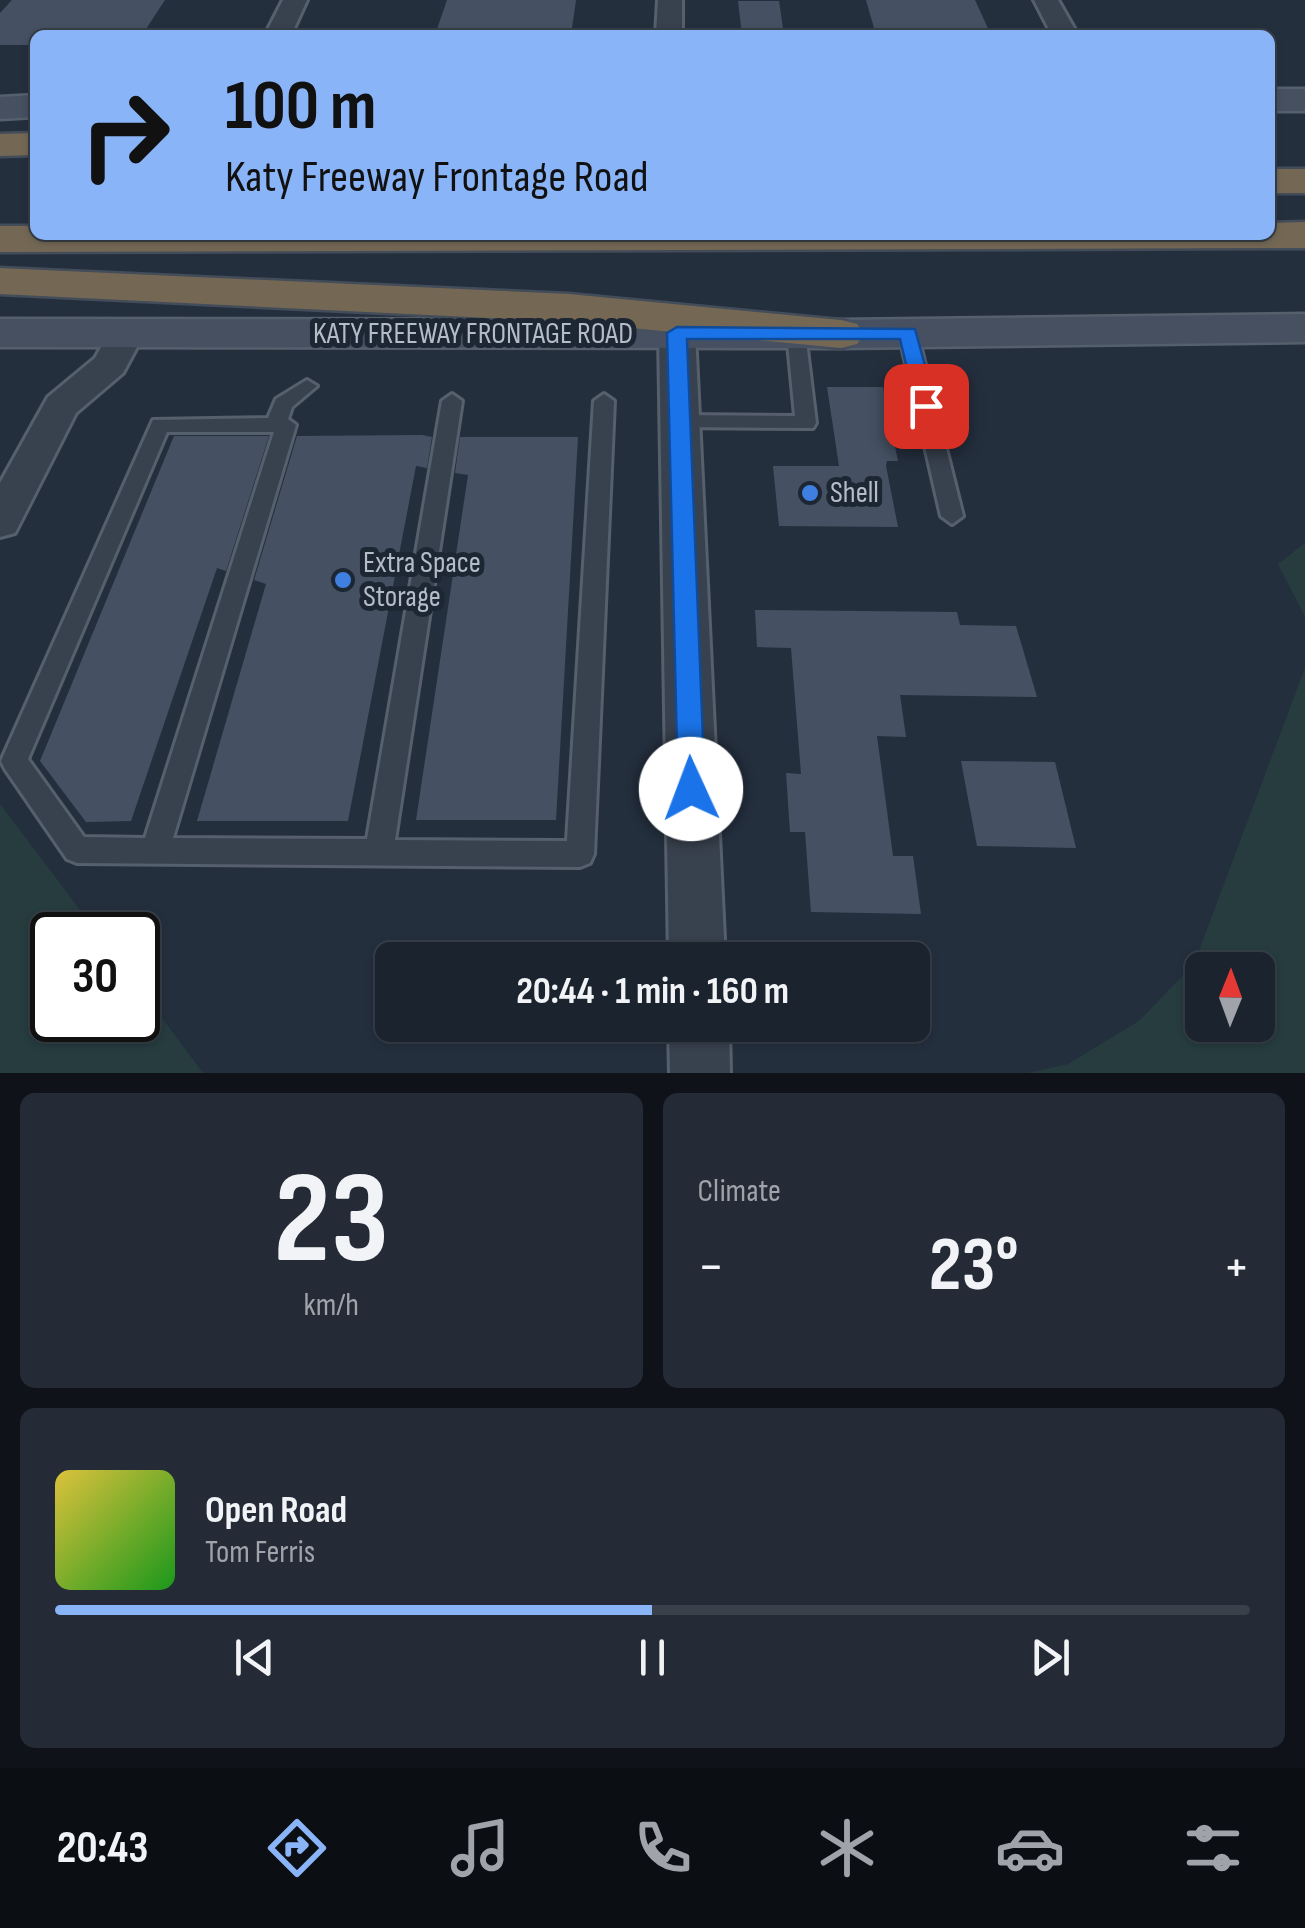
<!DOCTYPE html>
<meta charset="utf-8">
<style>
:root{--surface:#1b232e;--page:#242b36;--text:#f1f3f6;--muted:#a0a4aa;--line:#39404a;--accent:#8ab4f8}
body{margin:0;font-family:"Sofia Sans Condensed",sans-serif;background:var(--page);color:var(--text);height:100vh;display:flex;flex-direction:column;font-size:38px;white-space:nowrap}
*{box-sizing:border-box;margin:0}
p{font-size:32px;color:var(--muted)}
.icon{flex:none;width:55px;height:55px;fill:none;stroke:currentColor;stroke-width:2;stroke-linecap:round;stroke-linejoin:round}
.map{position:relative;height:1073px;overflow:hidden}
.panel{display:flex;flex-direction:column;gap:20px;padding:20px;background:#0f1319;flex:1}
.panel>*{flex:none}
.guide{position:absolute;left:30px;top:30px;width:1245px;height:210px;border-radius:15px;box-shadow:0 2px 8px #0004,0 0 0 2px var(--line);background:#8ab4f8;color:#111;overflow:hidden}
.needle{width:65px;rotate:1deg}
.controls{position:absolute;left:1185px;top:952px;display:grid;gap:20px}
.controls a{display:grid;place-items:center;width:90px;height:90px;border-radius:15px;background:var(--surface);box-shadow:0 2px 8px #0004,0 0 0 2px var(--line);font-size:50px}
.speed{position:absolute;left:30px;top:912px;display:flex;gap:20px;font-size:50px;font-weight:700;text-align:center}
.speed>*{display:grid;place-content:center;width:130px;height:130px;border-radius:50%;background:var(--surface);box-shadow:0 2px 8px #0004,0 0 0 2px var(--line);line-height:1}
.speed .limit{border:5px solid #111;border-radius:15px;background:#fff;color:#111}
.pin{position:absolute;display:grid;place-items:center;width:85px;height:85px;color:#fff;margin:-42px;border-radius:20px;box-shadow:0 5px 15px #0006}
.me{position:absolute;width:110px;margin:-55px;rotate:358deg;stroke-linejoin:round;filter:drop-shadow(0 0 8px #0008)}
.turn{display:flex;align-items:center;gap:35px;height:210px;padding:0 30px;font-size:45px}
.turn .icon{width:130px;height:130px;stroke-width:2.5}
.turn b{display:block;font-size:70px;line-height:85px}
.big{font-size:75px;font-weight:700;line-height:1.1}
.panel .tile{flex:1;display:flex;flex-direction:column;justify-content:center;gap:15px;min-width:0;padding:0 35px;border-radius:15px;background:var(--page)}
.panel .dial{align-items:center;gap:0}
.dial b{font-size:130px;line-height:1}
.song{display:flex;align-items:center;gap:30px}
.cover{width:120px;height:120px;border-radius:15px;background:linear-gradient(135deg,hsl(50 70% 55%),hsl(120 70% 35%))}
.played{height:10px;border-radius:5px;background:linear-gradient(90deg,var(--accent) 50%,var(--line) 50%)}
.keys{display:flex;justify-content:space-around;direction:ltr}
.heat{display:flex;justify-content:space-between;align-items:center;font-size:55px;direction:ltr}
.panel .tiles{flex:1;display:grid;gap:20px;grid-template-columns:1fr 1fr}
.tile:last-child{grid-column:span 2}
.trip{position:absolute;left:375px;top:942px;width:555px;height:100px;border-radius:15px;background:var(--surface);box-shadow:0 2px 8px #0004,0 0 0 2px var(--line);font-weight:700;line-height:100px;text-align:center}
.tab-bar{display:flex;height:160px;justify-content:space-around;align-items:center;background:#0b0e12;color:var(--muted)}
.tab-bar .icon{width:70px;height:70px}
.tab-bar .on{color:var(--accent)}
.tab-bar b{font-size:45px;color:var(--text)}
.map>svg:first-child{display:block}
.green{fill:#263c3f;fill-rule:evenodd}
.building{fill:#455162}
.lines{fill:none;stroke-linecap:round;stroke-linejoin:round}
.lane-casing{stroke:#565f6c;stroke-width:6}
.street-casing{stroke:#565f6c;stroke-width:6}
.secondary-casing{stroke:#565f6c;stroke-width:5}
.highway-casing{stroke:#434c59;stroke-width:5}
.lane{fill:#38414e;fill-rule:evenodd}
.street{fill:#38414e;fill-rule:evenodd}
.secondary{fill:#465061;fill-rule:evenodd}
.highway{fill:#746855;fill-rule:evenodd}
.route{fill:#1a73e8;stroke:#114b97;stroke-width:2.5}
.shop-dot{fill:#3f7fe0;stroke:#1d2633;stroke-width:4}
.labels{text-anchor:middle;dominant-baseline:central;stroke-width:10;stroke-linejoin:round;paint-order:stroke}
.street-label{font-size:30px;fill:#b4bcc9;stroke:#1d2633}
.poi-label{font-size:30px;fill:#b4bcc9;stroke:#1d2633;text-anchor:start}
</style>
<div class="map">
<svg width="1305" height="1073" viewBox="0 0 1305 1073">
<rect width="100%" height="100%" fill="#242f3e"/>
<g class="green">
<polygon points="1305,543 1305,617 1278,564"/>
<path d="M1305 668V1073H1028L1068 1064 1139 1021 1194 964ZM1202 970H1258V1025H1202Z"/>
<polygon points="0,804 99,935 52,935 52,1020 138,1020 138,986 203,1073 0,1073"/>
</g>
<g class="building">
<polygon points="12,0 165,0 142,35 35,35 35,45 0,45 0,13"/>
<polygon points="447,0 576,0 571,35 435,35"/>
<polygon points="866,0 975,0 991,35 876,35"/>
<polygon points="738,1 779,1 784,35 742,35"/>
<polygon points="827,387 883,387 898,461 887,461 886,466 898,527 779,526 773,466 839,466"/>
<polygon points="422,435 432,437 427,468 416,466 348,821 197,821 266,584 254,580 297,436"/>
<polygon points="174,436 269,436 226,571 217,568 131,821 86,822 40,761"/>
<polygon points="460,437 578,437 556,820 416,820 468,475 455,473"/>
<polygon points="755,610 957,612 960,625 1016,626 1037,697 900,695 906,737 877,736 893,856 913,856 921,914 811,912 805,832 790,832 786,773 801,774 791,648 757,647"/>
<polygon points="961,761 1055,762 1076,848 977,846"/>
</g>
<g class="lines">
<defs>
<g id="lane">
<polygon points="796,327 805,333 816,423 813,428 673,427 670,422 673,417 680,415 795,416 787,333"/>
<polygon points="908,327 917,333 963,516 952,524 941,516 899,333"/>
<path d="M307 380 317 386 292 407 288 419 296 425 173 838 367 839 442 401 452 394 462 401 395 840 567 841 594 401 604 394 614 401 594 854 590 863 580 867 77 863 67 859 5 769 1 761 153 420 268 418 276 399ZM167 432H274L145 838 84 837 28 759Z"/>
</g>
<g id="street">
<polygon points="283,0 307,0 291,35 265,35"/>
<polygon points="658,0 682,0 682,35 656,35"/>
<polygon points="1034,0 1058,0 1078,35 1052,35"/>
<polygon points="677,322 690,325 695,333 725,960 669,960 659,333 664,325"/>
<polygon points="126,323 139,326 144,334 123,373 76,413 15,533 0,537 0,483 48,397 95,358 113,326"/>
<polygon points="669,1025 729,1025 730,1073 670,1073"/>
</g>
<g id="secondary">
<rect x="1270" y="89" width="35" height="22"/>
<polygon points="35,95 35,117 0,119 0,97"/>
<polygon points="1305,314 1305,342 841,348 0,347 0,319 841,320"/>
</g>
<g id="highway">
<polygon points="35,133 35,155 0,156 0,134"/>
<rect x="1270" y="169" width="35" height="24"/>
<polygon points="1305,222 1305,248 0,252 0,226 35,226 35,235 1270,235 1270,223"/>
<polygon points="0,268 569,294 841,320 857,324 864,334 857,344 841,348 569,322 0,294"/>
</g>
</defs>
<use href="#lane" class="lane-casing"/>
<use href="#street" class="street-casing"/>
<use href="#secondary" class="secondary-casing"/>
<use href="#highway" class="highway-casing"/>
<use href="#lane" class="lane"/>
<use href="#street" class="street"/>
<use href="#secondary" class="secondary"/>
<use href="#highway" class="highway"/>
</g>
<polygon class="route" points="677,327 915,329 936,406 926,413 916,406 900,339 687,339 705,789 701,797 691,801 682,797 678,789 667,333"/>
<g class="shop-dot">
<circle cx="810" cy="493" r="10"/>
<circle cx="343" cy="580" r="10"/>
</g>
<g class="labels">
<g class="street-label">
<text x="473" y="334">KATY FREEWAY FRONTAGE ROAD</text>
</g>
<g class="poi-label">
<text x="830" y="493">Shell</text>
<text x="363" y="563">Extra Space<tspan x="363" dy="34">Storage</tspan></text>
</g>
</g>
</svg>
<div class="controls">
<a><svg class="needle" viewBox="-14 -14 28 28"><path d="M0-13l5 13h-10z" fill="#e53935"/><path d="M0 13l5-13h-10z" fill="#a0a4aa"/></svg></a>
</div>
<div class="speed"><div class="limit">30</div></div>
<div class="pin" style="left:926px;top:406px;background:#d93025"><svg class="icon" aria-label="arrive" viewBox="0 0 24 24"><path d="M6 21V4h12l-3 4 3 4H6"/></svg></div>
<svg class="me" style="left:691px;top:789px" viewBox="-20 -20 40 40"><circle r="19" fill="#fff"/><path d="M0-13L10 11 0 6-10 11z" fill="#1a73e8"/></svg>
<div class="trip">20:44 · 1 min · 160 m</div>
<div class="guide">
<div class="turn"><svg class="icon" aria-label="right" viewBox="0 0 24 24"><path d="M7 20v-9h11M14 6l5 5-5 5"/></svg><div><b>100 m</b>Katy Freeway Frontage Road</div></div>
</div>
</div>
<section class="panel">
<div class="tiles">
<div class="tile dial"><b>23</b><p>km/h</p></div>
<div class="tile"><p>Climate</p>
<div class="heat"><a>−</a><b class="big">23°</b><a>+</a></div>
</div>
<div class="tile">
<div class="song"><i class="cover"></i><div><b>Open Road</b><p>Tom Ferris</p></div></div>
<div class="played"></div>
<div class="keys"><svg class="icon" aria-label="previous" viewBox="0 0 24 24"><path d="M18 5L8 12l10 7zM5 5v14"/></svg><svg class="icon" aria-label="pause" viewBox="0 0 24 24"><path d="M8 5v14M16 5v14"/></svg><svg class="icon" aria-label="next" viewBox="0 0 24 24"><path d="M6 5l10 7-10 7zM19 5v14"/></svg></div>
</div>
</div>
</section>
<nav class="tab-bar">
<b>20:43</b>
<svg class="icon on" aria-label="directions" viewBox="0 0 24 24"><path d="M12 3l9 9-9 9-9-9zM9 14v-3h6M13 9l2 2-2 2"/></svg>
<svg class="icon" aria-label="music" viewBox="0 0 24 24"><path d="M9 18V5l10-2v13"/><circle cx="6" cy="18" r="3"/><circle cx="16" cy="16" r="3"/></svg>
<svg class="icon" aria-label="phone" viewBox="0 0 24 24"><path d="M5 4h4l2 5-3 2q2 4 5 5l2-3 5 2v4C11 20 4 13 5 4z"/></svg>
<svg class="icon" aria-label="climate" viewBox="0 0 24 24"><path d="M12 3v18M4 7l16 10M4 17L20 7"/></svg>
<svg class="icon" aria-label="car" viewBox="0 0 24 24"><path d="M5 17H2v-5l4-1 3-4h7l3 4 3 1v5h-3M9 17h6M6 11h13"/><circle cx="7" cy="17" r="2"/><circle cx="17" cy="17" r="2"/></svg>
<svg class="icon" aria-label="filters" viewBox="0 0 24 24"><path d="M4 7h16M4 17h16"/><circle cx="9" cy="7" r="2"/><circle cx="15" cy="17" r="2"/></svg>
</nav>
